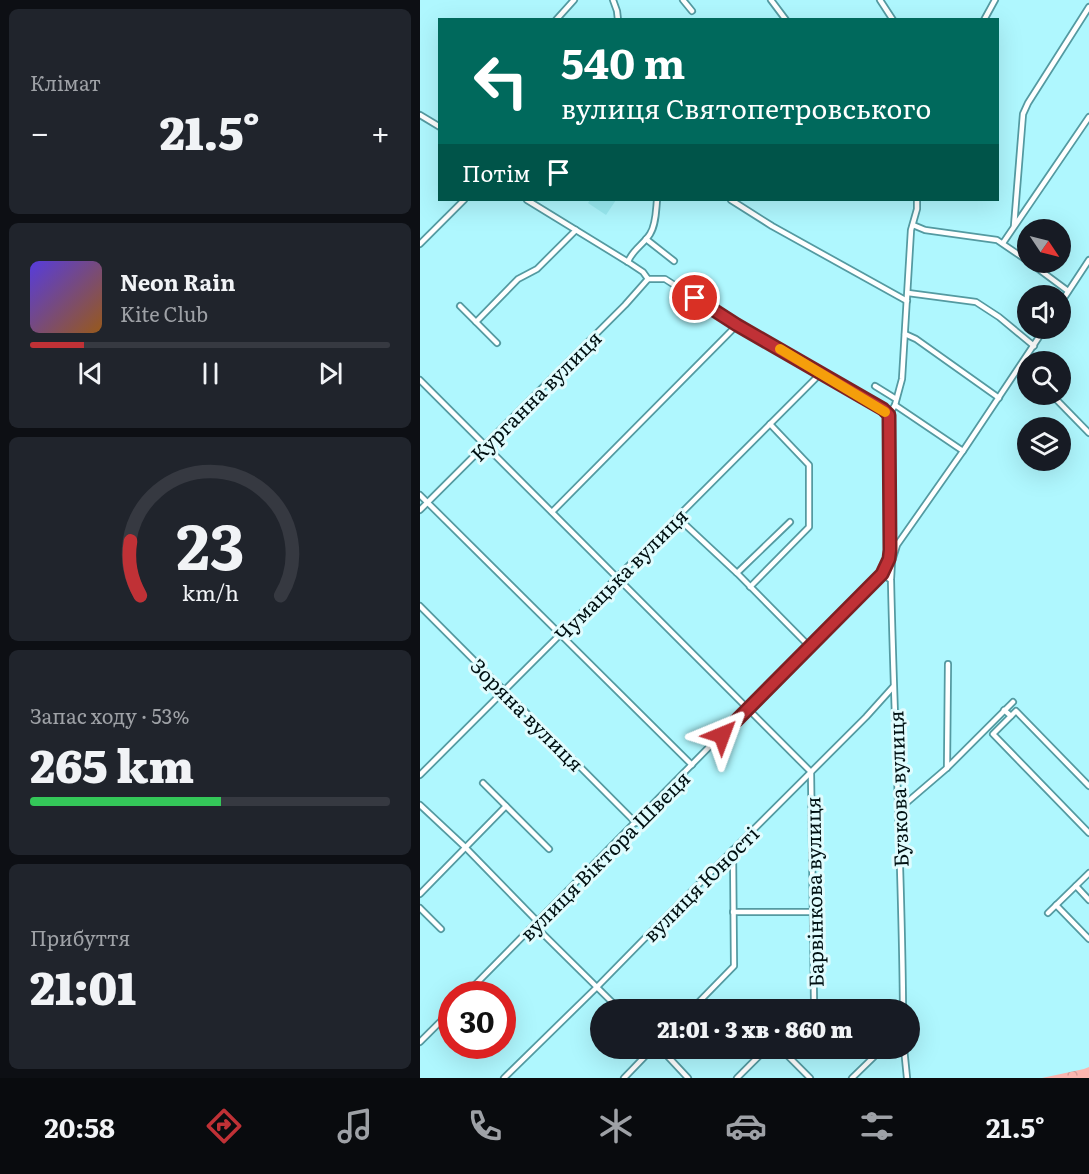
<!DOCTYPE html>
<html lang="uk">
<meta charset="utf-8">
<style>
:root{--surface:#171b24;--page:#20242c;--text:#f1f3f6;--muted:#9ea1a6;--line:#363941;--accent:#c03136}
body{margin:0;font-family:Literata,serif;background:var(--page);color:var(--text);height:100vh;display:flex;flex-direction:column;font-size:22px;white-space:nowrap}
*{box-sizing:border-box;margin:0}
p{font-size:20px;color:var(--muted)}
.icon{flex:none;width:33px;height:33px;fill:none;stroke:currentColor;stroke-width:2;stroke-linecap:round;stroke-linejoin:round}
.map{position:relative;flex:1;overflow:hidden}
.panel{display:flex;flex-direction:column;gap:9px;padding:9px;background:#0d0f14;width:420px}
.panel>*{flex:none}
.guide{position:absolute;left:18px;top:18px;width:561px;height:183px;border-radius:0px;box-shadow:0 6px 24px #0002;background:#00695c;color:#fff;overflow:hidden}
.needle{width:39px;rotate:125deg}
.buttons{position:absolute;left:597px;top:219px;display:grid;gap:12px}
.buttons a{display:grid;place-items:center;width:54px;height:54px;border-radius:50%;background:var(--surface);box-shadow:0 6px 24px #0002;font-size:30px}
.speed{position:absolute;left:18px;top:981px;display:flex;gap:12px;font-size:30px;font-weight:700;text-align:center}
.speed>*{display:grid;place-content:center;width:78px;height:78px;border-radius:50%;background:var(--surface);box-shadow:0 6px 24px #0002;line-height:1}
.speed .limit{border:9px solid #d22;background:#fff;color:#111}
.pin{position:absolute;display:grid;place-items:center;width:51px;height:51px;color:#fff;margin:-26px;border:3px solid #fff;border-radius:50%;box-shadow:0 2px 6px #0007}
.me{position:absolute;width:66px;margin:-33px;rotate:44deg;stroke-linejoin:round;filter:drop-shadow(0 0 4px #0008)}
.turn{display:flex;align-items:center;gap:21px;height:126px;padding:0 24px;font-size:27px}
.turn .icon{width:78px;height:78px;stroke-width:2.5}
.turn b{display:block;font-size:42px;line-height:51px}
.then{display:flex;align-items:center;height:57px;padding:0 24px;background:#0003;gap:12px;font-size:22px}
.big{font-size:45px;font-weight:800;line-height:1.1}
.panel .card{flex:1;display:flex;flex-direction:column;justify-content:center;gap:9px;min-width:0;padding:0 21px;border-radius:9px;background:var(--page)}
.panel .dial{align-items:center;gap:0}
.dial svg{height:156px;overflow:visible;fill:none;stroke:var(--line);stroke-width:7;stroke-linecap:round;text-anchor:middle}
.dial text{fill:var(--text);stroke:none}
.song{display:flex;align-items:center;gap:18px}
.cover{width:72px;height:72px;border-radius:9px;background:linear-gradient(135deg,hsl(250 70% 55%),hsl(30 70% 35%))}
.played{height:6px;border-radius:3px;background:linear-gradient(90deg,var(--accent) 15%,var(--line) 15%)}
.keys{display:flex;justify-content:space-around;direction:ltr}
.heat{display:flex;justify-content:space-between;align-items:center;font-size:33px;direction:ltr}
.charge{height:9px;border-radius:4px;background:linear-gradient(90deg,#34c759 53%,var(--line) 0)}
.trip{position:absolute;left:170px;top:999px;width:330px;height:60px;border-radius:30px;background:var(--surface);box-shadow:0 6px 24px #0002;font-weight:800;line-height:60px;text-align:center}
.tab-bar{display:flex;height:96px;justify-content:space-around;align-items:center;background:#090b0e;color:var(--muted)}
.tab-bar .icon{width:42px;height:42px}
.tab-bar .selected{color:var(--accent)}
.tab-bar b{font-size:27px;color:var(--text)}
main{display:flex;flex:1;min-height:0}
.map>svg:first-child{display:block}
.built{fill:#99ebf2}
.forest{fill:url(#forest-crowns)}
.lines{fill:none;stroke-linecap:round;stroke-linejoin:round}
.street-casing{stroke:#549aa1;stroke-width:8}
.street{stroke:#fff;stroke-width:4.5}
.route-casing{stroke:#7d2023;stroke-width:15}
.route{stroke:#c03136;stroke-width:10}
.slow{stroke:#f59e0b;stroke-width:10}
.labels{text-anchor:middle;dominant-baseline:central;stroke-width:6;stroke-linejoin:round;paint-order:stroke}
.street-label{font-size:20px;fill:#001012;stroke:#e0fcfe}
</style>
<main>
<section class="panel">
<div class="card"><p>Клімат</p>
<div class="heat"><a>−</a><b class="big">21.5°</b><a>+</a></div>
</div>
<div class="card">
<div class="song"><i class="cover"></i><div><b>Neon Rain</b><p>Kite Club</p></div></div>
<div class="played"></div>
<div class="keys"><svg class="icon" aria-label="previous" viewBox="0 0 24 24"><path d="M18 5L8 12l10 7zM5 5v14"/></svg><svg class="icon" aria-label="pause" viewBox="0 0 24 24"><path d="M8 5v14M16 5v14"/></svg><svg class="icon" aria-label="next" viewBox="0 0 24 24"><path d="M6 5l10 7-10 7zM19 5v14"/></svg></div>
</div>
<div class="card dial"><svg viewBox="0 0 100 80">
<path d="M14 69A42 42 0 1 1 86 69"/>
<path d="M14 69A42 42 0 0 1 9 41" stroke="#c03136"/>
<text x="50" y="56" font-size="32" font-weight="700">23</text>
<text x="50" y="72" font-size="11">km/h</text>
</svg></div>
<div class="card"><p>Запас ходу · 53%</p><b class="big">265 km</b><div class="charge"></div></div>
<div class="card"><p>Прибуття</p><b class="big">21:01</b></div>
</section>
<div class="map">
<svg width="669" height="1078" viewBox="0 0 669 1078">
<defs>
<pattern id="forest-crowns" width="20" height="18" patternUnits="userSpaceOnUse" patternTransform="scale(1.5)"><rect width="20" height="18" fill="#fcb5af"/><path d="M2 6a3 3 0 1 1 6 0M12 15a3 3 0 1 1 6 0" fill="none" stroke="#d69b96"/></pattern>
</defs>
<rect width="100%" height="100%" fill="#aff7fe"/>
<polygon class="built" points="170,200 196,200 186,215 168,203"/>
<polygon class="forest" points="669,1067 669,1078 622,1078 664,1069"/>
<g class="lines">
<defs>
<g id="street">
<polyline points="193,0 197,11 198,20"/>
<polyline points="263,0 272,11"/>
<polyline points="351,0 366,20"/>
<polyline points="460,0 473,20"/>
<polyline points="136,20 154,0"/>
<polyline points="564,20 575,0"/>
<polyline points="0,115 20,127"/>
<polyline points="107,200 208,262 223,272 228,279 245,279 317,325 463,409 469,415"/>
<polyline points="311,200 352,226 487,301"/>
<polyline points="493,225 505,230 577,240 608,261"/>
<polyline points="594,226 603,114 608,103 669,7"/>
<polyline points="226,239 254,261"/>
<polyline points="583,243 669,117"/>
<polyline points="0,244 44,200"/>
<path d="M208 262C212 250 223 245 230 234 236 225 236 210 237 200"/>
<polyline points="609,262 648,291"/>
<polyline points="488,293 556,302 579,317 614,346"/>
<polyline points="640,304 669,260"/>
<polyline points="40,306 77,343"/>
<polyline points="56,322 98,279 117,269 156,230"/>
<polyline points="485,334 496,339 579,398"/>
<polyline points="0,380 391,772 394,1002 386,1010"/>
<polyline points="455,386 476,399"/>
<polyline points="631,394 669,433"/>
<polyline points="475,405 543,451"/>
<polyline points="469,415 475,405 482,379 491,230 497,209 497,200"/>
<polyline points="0,495 272,765"/>
<polyline points="0,510 205,305 228,279"/>
<polyline points="132,512 317,325"/>
<polyline points="257,517 317,573 389,646"/>
<polyline points="317,573 370,522"/>
<path d="M462 574 471 580C474 723 482 866 483 1010"/>
<polyline points="471,579 472,561 477,545 543,451 625,328"/>
<polyline points="330,587 389,527 389,465 350,424"/>
<polyline points="0,606 216,823"/>
<polyline points="584,710 591,716 573,734 669,833"/>
<polyline points="591,716 596,711 669,786"/>
<polyline points="527,768 528,664"/>
<polyline points="0,775 401,373"/>
<polyline points="63,783 129,849"/>
<polyline points="479,804 485,804 527,768 593,702"/>
<polyline points="0,805 45,847 118,922"/>
<polyline points="656,886 669,900"/>
<polyline points="0,894 86,806"/>
<polyline points="636,905 669,939"/>
<polyline points="0,908 21,929"/>
<polyline points="313,912 393,912"/>
<polyline points="628,913 669,873"/>
<polyline points="114,925 200,1010"/>
<polyline points="46,994 419,615 462,574 469,559 470,550 469,415"/>
<polyline points="271,1010 314,966 313,850"/>
<polyline points="0,1042 32,1010"/>
<polyline points="240,1048 268,1078"/>
<polyline points="360,1048 390,1078"/>
<polyline points="484,1048 487,1078"/>
<polyline points="84,1078 177,987 229,934 446,717 473,687"/>
<polyline points="204,1078 233,1048"/>
<polyline points="317,1078 347,1048"/>
<polyline points="432,1078 463,1048"/>
</g>
</defs>
<use href="#street" class="street-casing"/>
<use href="#street" class="street"/>
</g>
<g class="lines">
<defs>
<polyline id="route" points="275,298 317,325 463,409 469,415 470,550 469,559 462,574 302,735"/>
</defs>
<use href="#route" class="route-casing"/>
<use href="#route" class="route"/>
<polyline class="slow" points="360,349 465,412"/>
</g>
<g class="labels">
<g class="street-label">
<text transform="translate(115 395) rotate(-45)">Курганна вулиця</text>
<text transform="translate(200 574) rotate(-45)">Чумацька вулиця</text>
<text transform="translate(108 714) rotate(45)">Зоряна вулиця</text>
<text transform="translate(477 789) rotate(-92)">Бузкова вулиця</text>
<text transform="translate(184 855) rotate(-45)">вулиця Віктора Швеця</text>
<text transform="translate(280 883) rotate(-45)">вулиця Юності</text>
<text transform="translate(393 892) rotate(-91)">Барвінкова вулиця</text>
</g>
</g>
</svg>
<div class="buttons">
<a><svg class="needle" viewBox="-14 -14 28 28"><path d="M0-13l5 13h-10z" fill="#e53935"/><path d="M0 13l5-13h-10z" fill="#9ea1a6"/></svg></a>
<a><svg class="icon" aria-label="sound" viewBox="0 0 24 24"><path d="M4 9h4l5-4v14l-5-4H4zM17 9q2 3 0 6"/></svg></a>
<a><svg class="icon" aria-label="search" viewBox="0 0 24 24"><circle cx="10" cy="10" r="6"/><path d="M15 15l6 6"/></svg></a>
<a><svg class="icon" aria-label="layers" viewBox="0 0 24 24"><path d="M12 4l9 5-9 5-9-5zM3 14l9 5 9-5"/></svg></a>
</div>
<div class="speed"><div class="limit">30</div></div>
<div class="pin" style="left:275px;top:298px;background:#d93025"><svg class="icon" aria-label="arrive" viewBox="0 0 24 24"><path d="M6 21V4h12l-3 4 3 4H6"/></svg></div>
<svg class="me" style="left:302px;top:735px" viewBox="-20 -20 40 40"><path d="M0-17L14 15 0 8-14 15z" fill="#c03136" stroke="#fff" stroke-width="4"/></svg>
<div class="trip">21:01 · 3 хв · 860 m</div>
<div class="guide">
<div class="turn"><svg class="icon" aria-label="left" viewBox="0 0 24 24"><path d="M17 20v-9H6M10 6l-5 5 5 5"/></svg><div><b>540 m</b>вулиця Святопетровського</div></div>
<div class="then">Потім<svg class="icon" aria-label="arrive" viewBox="0 0 24 24"><path d="M6 21V4h12l-3 4 3 4H6"/></svg></div>
</div>
</div>
</main>
<nav class="tab-bar">
<b>20:58</b>
<svg class="icon selected" aria-label="directions" viewBox="0 0 24 24"><path d="M12 3l9 9-9 9-9-9zM9 14v-3h6M13 9l2 2-2 2"/></svg>
<svg class="icon" aria-label="music" viewBox="0 0 24 24"><path d="M9 18V5l10-2v13"/><circle cx="6" cy="18" r="3"/><circle cx="16" cy="16" r="3"/></svg>
<svg class="icon" aria-label="phone" viewBox="0 0 24 24"><path d="M5 4h4l2 5-3 2q2 4 5 5l2-3 5 2v4C11 20 4 13 5 4z"/></svg>
<svg class="icon" aria-label="climate" viewBox="0 0 24 24"><path d="M12 3v18M4 7l16 10M4 17L20 7"/></svg>
<svg class="icon" aria-label="car" viewBox="0 0 24 24"><path d="M5 17H2v-5l4-1 3-4h7l3 4 3 1v5h-3M9 17h6M6 11h13"/><circle cx="7" cy="17" r="2"/><circle cx="17" cy="17" r="2"/></svg>
<svg class="icon" aria-label="filters" viewBox="0 0 24 24"><path d="M4 7h16M4 17h16"/><circle cx="9" cy="7" r="2"/><circle cx="15" cy="17" r="2"/></svg>
<b>21.5°</b>
</nav>
